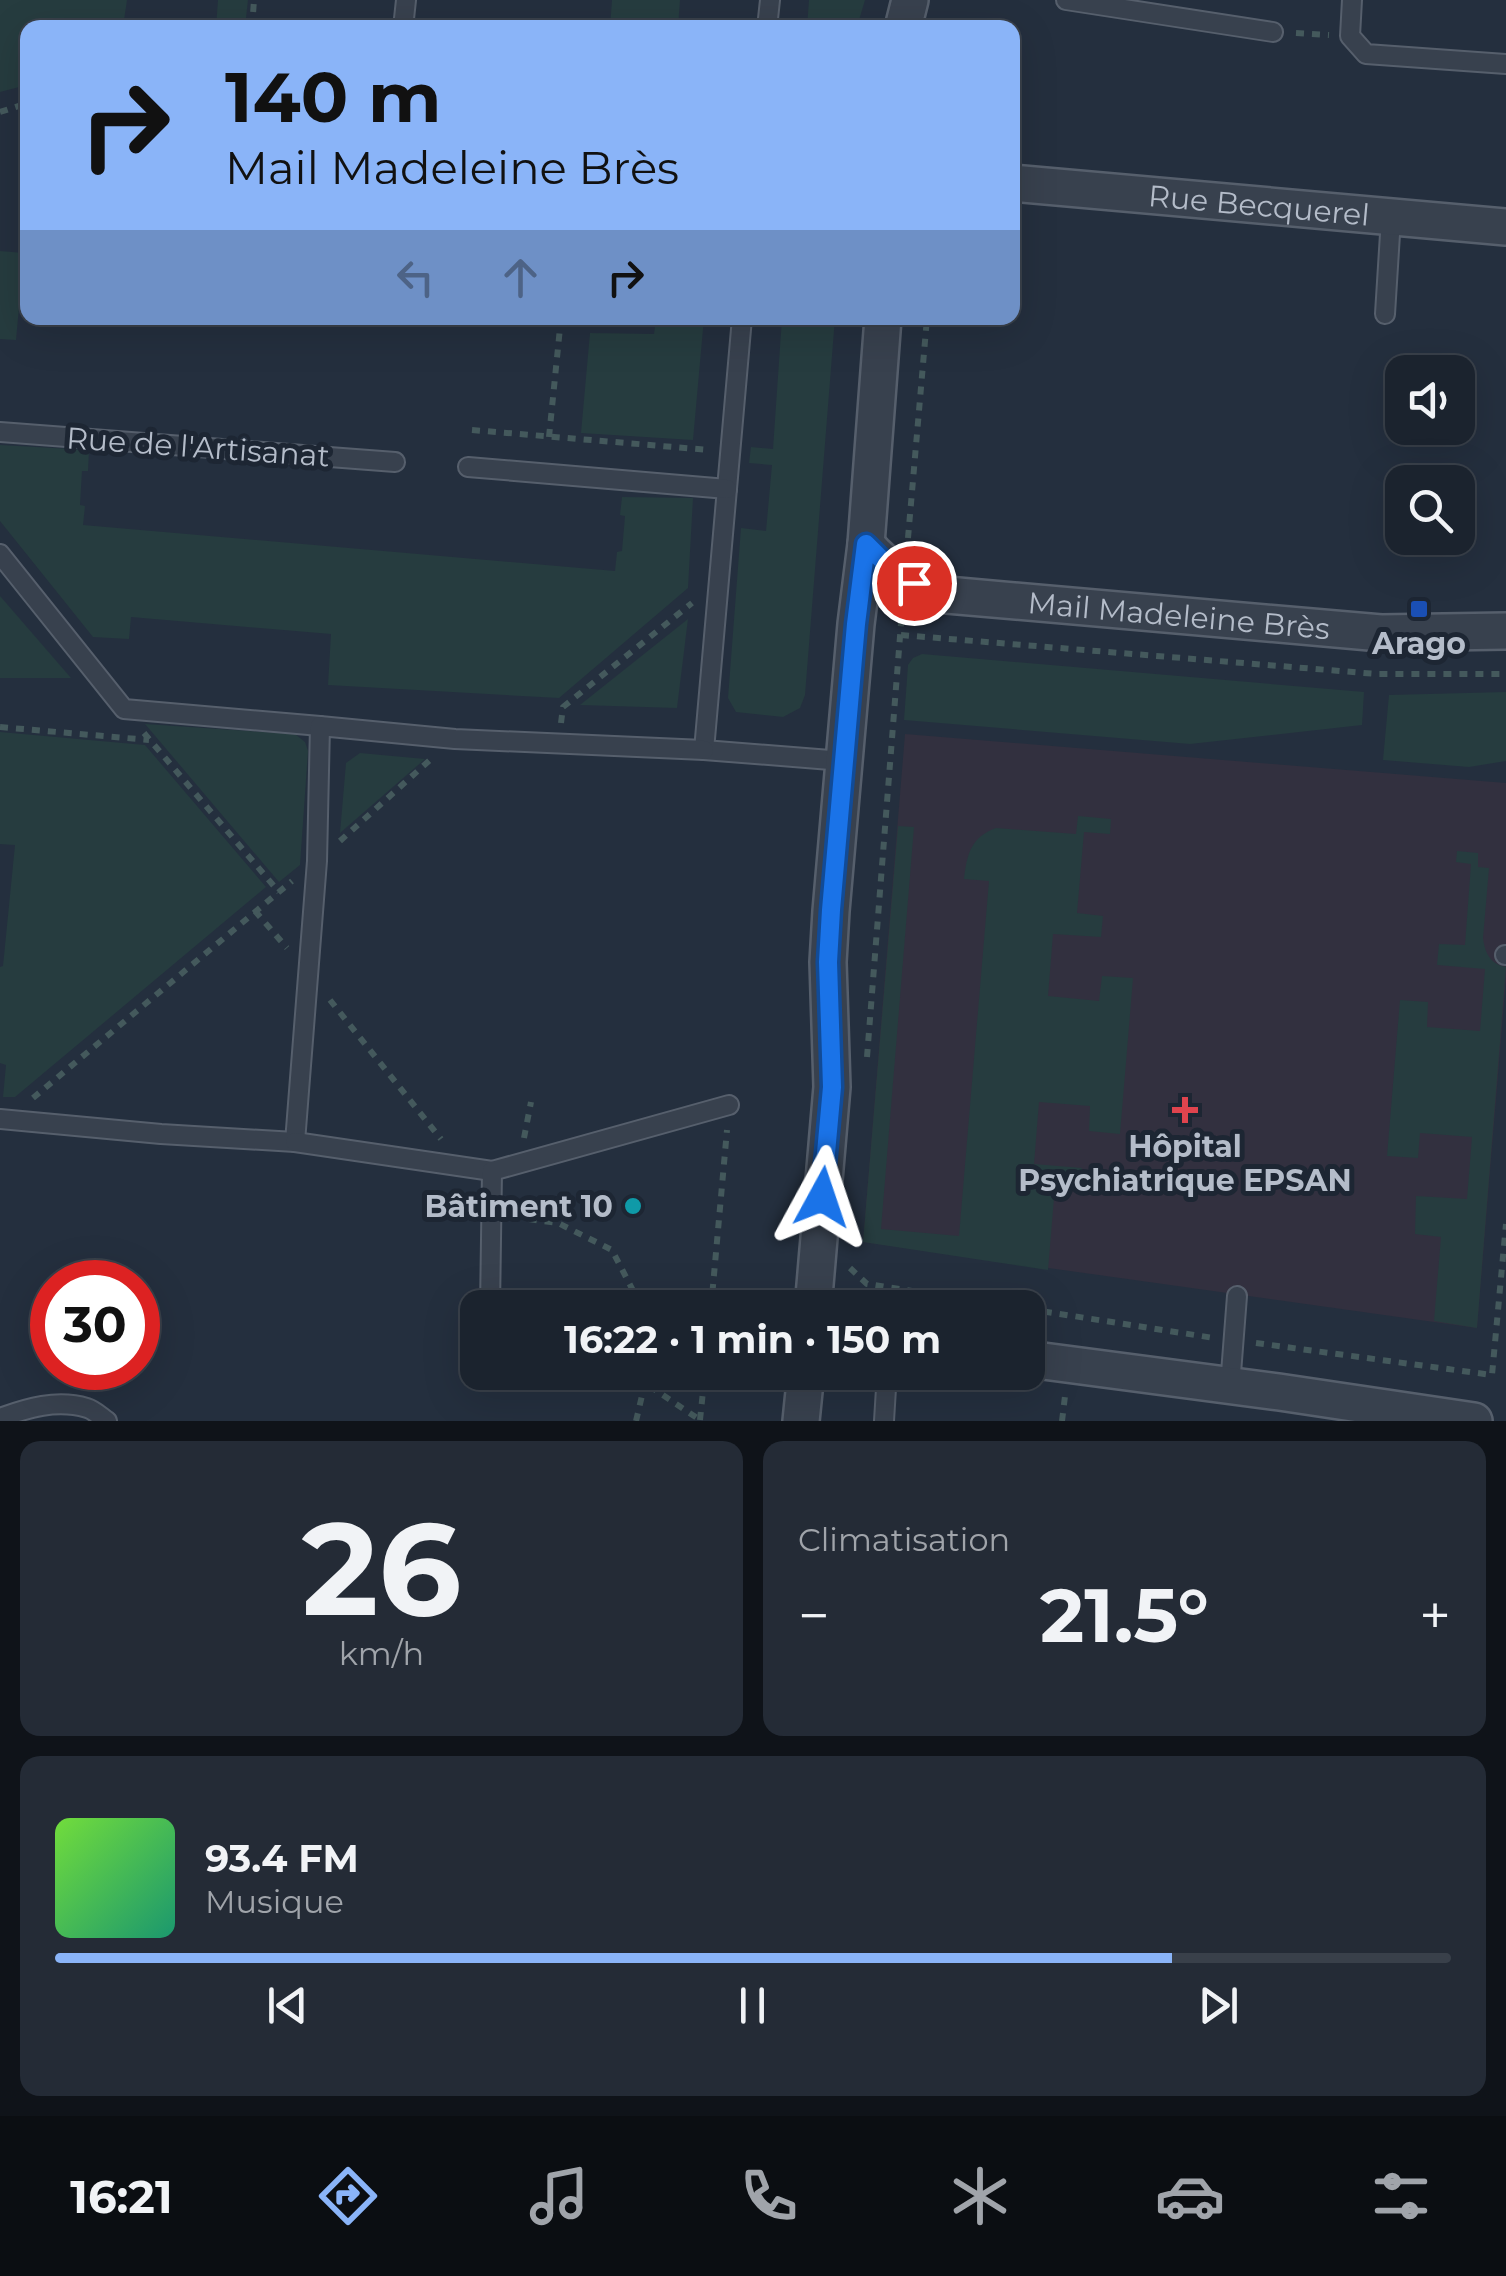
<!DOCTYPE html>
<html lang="fr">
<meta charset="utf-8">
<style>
:root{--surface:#1b232e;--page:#242b36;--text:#f1f3f6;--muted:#a0a4aa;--line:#39404a;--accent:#8ab4f8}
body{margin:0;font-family:Montserrat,sans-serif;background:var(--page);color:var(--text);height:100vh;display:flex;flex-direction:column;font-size:38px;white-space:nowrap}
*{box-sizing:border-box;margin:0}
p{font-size:32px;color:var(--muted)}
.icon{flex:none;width:55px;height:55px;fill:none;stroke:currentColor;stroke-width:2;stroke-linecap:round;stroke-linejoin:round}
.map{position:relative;height:1421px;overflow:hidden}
.drawer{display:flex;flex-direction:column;gap:20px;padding:20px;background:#0f1319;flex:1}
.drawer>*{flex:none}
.guide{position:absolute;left:20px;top:20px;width:1000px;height:305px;border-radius:20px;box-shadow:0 10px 40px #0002,0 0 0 2px var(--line);background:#8ab4f8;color:#111;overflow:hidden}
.fabs{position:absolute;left:1385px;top:355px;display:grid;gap:20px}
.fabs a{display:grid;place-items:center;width:90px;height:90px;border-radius:20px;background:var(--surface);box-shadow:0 10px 40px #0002,0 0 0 2px var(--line);font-size:50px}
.speed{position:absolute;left:30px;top:1260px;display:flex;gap:20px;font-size:50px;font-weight:700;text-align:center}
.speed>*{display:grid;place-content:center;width:130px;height:130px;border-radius:50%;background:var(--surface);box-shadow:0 10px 40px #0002,0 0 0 2px var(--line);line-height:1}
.speed .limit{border:15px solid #d22;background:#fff;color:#111}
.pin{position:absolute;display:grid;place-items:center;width:85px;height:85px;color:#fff;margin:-42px;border:5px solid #fff;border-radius:50%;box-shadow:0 2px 10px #0007}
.me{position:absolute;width:110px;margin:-55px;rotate:5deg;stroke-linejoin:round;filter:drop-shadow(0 0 8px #0008)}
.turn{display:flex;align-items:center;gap:35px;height:210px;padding:0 40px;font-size:45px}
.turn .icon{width:130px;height:130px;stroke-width:2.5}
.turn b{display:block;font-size:70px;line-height:85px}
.lanes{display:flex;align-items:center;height:95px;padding:0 40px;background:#0003;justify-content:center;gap:50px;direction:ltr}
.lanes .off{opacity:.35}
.big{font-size:75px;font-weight:700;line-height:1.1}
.drawer .tile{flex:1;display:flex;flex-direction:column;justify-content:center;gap:15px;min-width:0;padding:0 35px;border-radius:20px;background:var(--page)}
.drawer .dial{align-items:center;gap:0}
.dial b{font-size:130px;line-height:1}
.song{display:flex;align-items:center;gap:30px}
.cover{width:120px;height:120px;border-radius:15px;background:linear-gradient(135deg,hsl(100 70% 55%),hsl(160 70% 35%))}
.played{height:10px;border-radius:5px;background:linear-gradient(90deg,var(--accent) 80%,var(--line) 80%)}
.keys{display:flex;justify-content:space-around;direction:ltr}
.heat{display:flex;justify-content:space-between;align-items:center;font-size:55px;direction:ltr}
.drawer .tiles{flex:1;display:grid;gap:20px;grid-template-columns:1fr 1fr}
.tile:last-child{grid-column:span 2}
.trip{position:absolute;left:460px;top:1290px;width:585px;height:100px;border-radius:20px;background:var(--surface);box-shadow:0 10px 40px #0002,0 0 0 2px var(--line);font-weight:700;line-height:100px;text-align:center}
.tabs{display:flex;height:160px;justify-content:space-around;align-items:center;background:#0b0e12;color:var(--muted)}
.tabs .icon{width:70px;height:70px}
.tabs .active{color:var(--accent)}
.tabs b{font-size:45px;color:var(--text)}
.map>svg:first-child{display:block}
.medical{fill:#32303f}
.green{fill:#263c3f}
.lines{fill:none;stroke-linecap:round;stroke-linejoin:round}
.service-casing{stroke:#565f6c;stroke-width:22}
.minor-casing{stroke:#565f6c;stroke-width:40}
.path{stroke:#44595c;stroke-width:6;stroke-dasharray:8 8;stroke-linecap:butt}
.service{stroke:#38414e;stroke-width:18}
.minor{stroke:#38414e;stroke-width:35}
.route-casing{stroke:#114b97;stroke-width:25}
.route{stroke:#1a73e8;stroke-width:18}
.transit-dot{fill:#1a4fb4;stroke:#1d2633;stroke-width:4}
.health-dot{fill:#e0444e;stroke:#1d2633;stroke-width:4}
.culture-dot{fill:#0f9aa8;stroke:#1d2633;stroke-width:4}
.labels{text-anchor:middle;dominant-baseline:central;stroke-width:10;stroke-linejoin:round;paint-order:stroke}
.street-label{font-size:30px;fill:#b4bcc9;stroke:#1d2633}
.poi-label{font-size:30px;font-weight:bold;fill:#b4bcc9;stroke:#1d2633}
</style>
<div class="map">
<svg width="1506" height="1421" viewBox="0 0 1506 1421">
<rect width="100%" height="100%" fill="#242f3e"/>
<polygon class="medical" points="905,734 1506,783 1506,978 1477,1328 863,1242"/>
<g class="green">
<polygon points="0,0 127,0 123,27 28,28 27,85 0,92"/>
<polygon points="218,0 248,0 245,27 216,27"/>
<polygon points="612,0 680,0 678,27 610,27"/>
<polygon points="809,0 865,0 857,27 807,27"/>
<polygon points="0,251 24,253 16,340 0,339"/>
<polygon points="656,318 704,318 693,440 581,433 590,333 654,334"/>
<polygon points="782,318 835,318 805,695 800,708 783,717 736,712 728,698 741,528 766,531 772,465 749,463 751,447 773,449"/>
<polygon points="0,445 89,450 88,471 82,471 80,505 85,506 83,525 615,571 617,552 622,551 625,516 620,515 622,497 693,498 688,588 559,698 328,685 331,634 131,617 129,639 93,637 0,521"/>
<polygon points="0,596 71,678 0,678"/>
<polygon points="688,619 677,708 580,705"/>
<polygon points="922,654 1364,692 1362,725 1190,744 904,720 908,665 913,658"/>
<polygon points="1506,692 1506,761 1469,767 1383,760 1389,695"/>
<polygon points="145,724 295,734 305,742 308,751 300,865 279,882"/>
<polygon points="0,732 145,745 266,887 15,1097 3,1097 6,1065 0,1063 0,967 3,966 15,845 0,844"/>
<polygon points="360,753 425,759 340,833 346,763"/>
<path d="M1078 816 1111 819 1110 834 1084 832 1077 913 1103 916 1101 937 1053 934 1048 996 1099 1001 1102 976 1133 978 1120 1134 1089 1131 1090 1106 1039 1102 1034 1164 1082 1168 1081 1188 1055 1186 1048 1270 863 1242 898 826 914 827 881 1229 959 1236 989 881 964 879C967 854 971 837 996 828L1076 834Z"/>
<path d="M1457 851 1478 853V867L1489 868 1483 938C1485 953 1490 964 1506 967L1477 1328 1434 1321 1441 1237 1415 1234 1416 1196 1467 1199 1472 1137 1420 1133 1418 1158 1387 1156 1400 1000 1428 1002 1427 1027 1480 1031 1485 969 1437 965 1439 944 1465 945 1471 864 1456 862Z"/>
</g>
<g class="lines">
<defs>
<g id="service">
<polyline points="1066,0 1273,32"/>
<polyline points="1352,0 1350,36 1366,54 1506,64"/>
<polyline points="403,28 406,0"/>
<polyline points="767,28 770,0"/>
<polyline points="1385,314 1391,218"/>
<polyline points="742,318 704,750 843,761"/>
<polyline points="0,432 395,462"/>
<polyline points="468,467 727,489"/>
<polyline points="0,554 124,709 320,726"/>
<polyline points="1505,955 1506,955"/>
<polyline points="0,1119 161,1134 295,1142 317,861 320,726 455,739 704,750"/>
<polyline points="295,1142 492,1171"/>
<polyline points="490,1308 492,1171 729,1105"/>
<polyline points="1230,1386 1237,1296"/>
<path d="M0 1418C27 1408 57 1399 87 1408 94 1410 100 1416 107 1421"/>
<polyline points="884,1421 887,1372"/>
</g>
<g id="minor">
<polyline points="903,28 910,0"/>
<path id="s1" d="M1012 183 1506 227"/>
<path id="s2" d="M866 544C888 570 914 586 947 595L1381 633 1506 631"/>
<polyline points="813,1308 832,1087 828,962 831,911 856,624 866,544 883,318"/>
<polyline points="1028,1359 1279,1392 1474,1421"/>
<polyline points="801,1421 806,1372"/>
</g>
</defs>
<use href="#service" class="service-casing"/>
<use href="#minor" class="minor-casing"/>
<g class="path">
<polyline points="252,28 254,0"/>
<polyline points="1296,33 1329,35"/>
<polyline points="0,112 28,103"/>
<polyline points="472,430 709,450"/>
<polyline points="549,437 561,318"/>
<polyline points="908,538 927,318"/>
<polyline points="901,635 1377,674 1506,674"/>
<polyline points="561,723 563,707 692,603"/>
<polyline points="0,727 149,740"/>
<polyline points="144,733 279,892"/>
<polyline points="340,841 431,759"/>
<polyline points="255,911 287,948"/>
<polyline points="330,1000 441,1139"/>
<polyline points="867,1057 902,611"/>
<polyline points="33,1098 292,881"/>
<polyline points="524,1138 531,1102"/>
<polyline points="513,1217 558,1223 612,1250 642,1308"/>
<polyline points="850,1268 867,1284 1021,1308"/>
<polyline points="711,1308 727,1130"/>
<polyline points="1028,1309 1214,1338"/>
<polyline points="1256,1343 1492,1375 1506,1224"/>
<polyline points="604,1372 645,1383 700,1420"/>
<polyline points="700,1420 705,1372"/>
<polyline points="636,1421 645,1383 645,1372"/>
<polyline points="1062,1421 1065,1396"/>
</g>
<use href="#service" class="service"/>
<use href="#minor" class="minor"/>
</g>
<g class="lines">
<defs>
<polyline id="route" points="822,1197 832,1087 828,962 831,910 856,624 866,544 886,564 914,583"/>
</defs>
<use href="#route" class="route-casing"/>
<use href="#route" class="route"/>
</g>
<rect class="transit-dot" x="1409" y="599" width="20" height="20" rx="5"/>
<path class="health-dot" d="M1180 1095h10v10h10v10h-10v10h-10v-10h-10v-10h10z"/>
<circle class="culture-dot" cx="633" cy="1206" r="10"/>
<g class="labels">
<g class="street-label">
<text stroke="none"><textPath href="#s1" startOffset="248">Rue Becquerel</textPath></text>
<text transform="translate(198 447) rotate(4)">Rue de l'Artisanat</text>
<text stroke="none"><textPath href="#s2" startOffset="330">Mail Madeleine Brès</textPath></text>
</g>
<g class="poi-label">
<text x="1419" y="643">Arago</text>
<text x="1185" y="1146">Hôpital<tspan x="1185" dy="34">Psychiatrique EPSAN</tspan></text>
<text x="613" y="1206" text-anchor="end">Bâtiment 10</text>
</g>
</g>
</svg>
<div class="fabs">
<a><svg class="icon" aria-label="sound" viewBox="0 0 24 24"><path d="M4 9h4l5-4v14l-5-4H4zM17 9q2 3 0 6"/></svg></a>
<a><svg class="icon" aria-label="search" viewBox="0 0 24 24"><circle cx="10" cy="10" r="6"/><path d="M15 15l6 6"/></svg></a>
</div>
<div class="speed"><div class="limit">30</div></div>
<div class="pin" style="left:914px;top:583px;background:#d93025"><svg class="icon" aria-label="arrive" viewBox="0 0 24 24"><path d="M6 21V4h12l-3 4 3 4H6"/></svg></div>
<svg class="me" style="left:822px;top:1197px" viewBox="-20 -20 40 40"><path d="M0-17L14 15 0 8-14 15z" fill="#1a73e8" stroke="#fff" stroke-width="4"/></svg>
<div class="trip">16:22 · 1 min · 150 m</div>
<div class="guide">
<div class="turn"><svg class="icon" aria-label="right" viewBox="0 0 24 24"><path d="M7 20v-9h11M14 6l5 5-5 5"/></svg><div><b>140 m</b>Mail Madeleine Brès</div></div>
<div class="lanes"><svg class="icon off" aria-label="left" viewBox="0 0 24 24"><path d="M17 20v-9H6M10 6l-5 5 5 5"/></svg><svg class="icon off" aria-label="ahead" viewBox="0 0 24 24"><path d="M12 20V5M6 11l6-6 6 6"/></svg><svg class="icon" aria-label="right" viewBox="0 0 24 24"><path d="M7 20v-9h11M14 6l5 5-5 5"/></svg></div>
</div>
</div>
<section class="drawer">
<div class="tiles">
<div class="tile dial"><b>26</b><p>km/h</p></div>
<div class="tile"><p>Climatisation</p>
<div class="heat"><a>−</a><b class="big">21.5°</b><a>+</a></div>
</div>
<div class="tile">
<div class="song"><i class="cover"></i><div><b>93.4 FM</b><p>Musique</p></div></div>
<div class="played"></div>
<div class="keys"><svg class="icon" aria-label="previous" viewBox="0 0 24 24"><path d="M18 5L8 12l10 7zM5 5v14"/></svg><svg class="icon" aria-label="pause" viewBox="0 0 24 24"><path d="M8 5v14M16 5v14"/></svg><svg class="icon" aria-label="next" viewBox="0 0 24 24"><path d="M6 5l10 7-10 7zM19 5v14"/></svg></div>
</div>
</div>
</section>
<nav class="tabs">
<b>16:21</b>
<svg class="icon active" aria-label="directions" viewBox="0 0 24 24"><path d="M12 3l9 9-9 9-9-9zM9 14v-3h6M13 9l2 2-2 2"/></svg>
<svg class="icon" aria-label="music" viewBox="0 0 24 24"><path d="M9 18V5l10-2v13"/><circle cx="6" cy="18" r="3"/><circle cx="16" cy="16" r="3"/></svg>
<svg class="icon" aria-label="phone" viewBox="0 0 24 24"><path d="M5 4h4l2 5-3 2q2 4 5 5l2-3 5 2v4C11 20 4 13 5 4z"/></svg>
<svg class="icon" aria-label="climate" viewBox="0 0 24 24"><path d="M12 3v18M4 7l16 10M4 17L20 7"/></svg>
<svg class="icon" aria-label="car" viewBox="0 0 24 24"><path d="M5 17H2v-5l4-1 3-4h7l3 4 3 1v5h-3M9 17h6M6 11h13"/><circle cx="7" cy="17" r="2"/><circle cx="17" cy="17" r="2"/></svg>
<svg class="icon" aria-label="filters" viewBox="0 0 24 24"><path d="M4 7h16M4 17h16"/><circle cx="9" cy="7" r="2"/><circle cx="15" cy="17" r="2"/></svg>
</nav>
